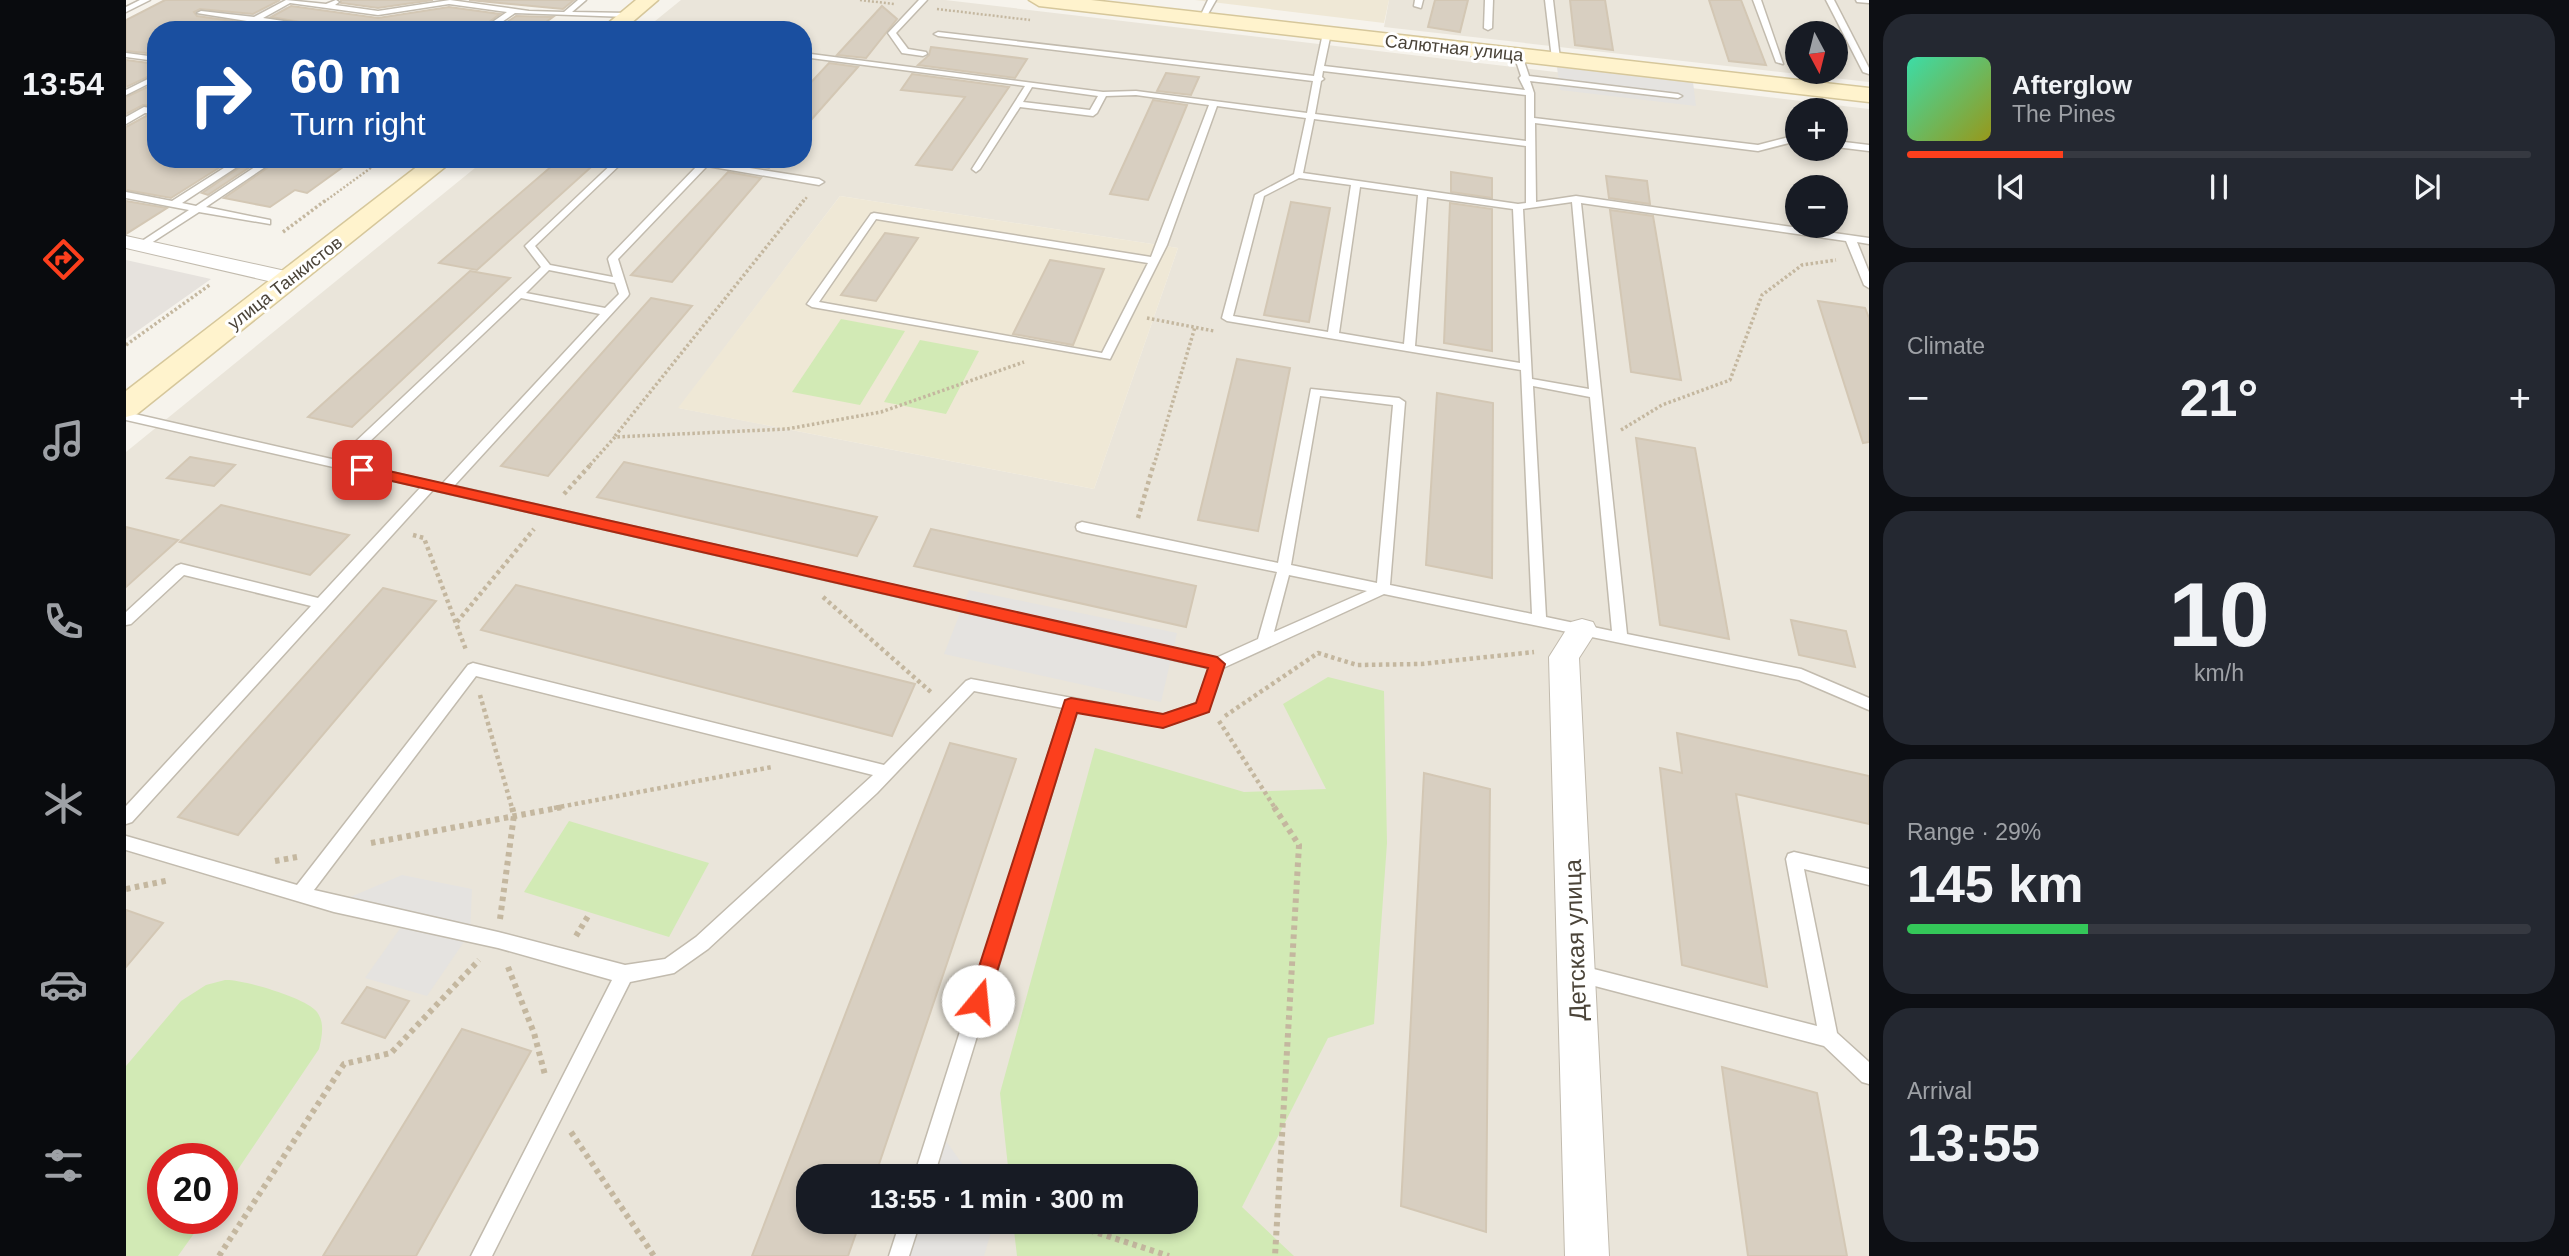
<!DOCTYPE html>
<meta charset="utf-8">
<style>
:root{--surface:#171b24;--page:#242831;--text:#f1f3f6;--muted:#9ea1a6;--line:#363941;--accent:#fc3f1d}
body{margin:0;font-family:Helvetica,sans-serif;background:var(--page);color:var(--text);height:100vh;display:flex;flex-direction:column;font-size:26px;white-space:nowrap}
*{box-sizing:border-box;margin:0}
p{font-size:23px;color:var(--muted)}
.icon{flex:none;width:38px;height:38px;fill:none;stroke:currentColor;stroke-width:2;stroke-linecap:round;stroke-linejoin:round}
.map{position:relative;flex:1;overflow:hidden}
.details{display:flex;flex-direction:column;gap:14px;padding:14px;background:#0d0f14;width:700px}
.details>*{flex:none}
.guide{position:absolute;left:21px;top:21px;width:665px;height:147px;border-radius:28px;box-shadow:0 4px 10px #0003;background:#1a4fa0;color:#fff;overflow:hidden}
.needle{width:46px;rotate:173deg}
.controls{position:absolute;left:1659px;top:21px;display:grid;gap:14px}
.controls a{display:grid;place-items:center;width:63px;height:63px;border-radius:50%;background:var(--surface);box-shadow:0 4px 10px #0003;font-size:35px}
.speed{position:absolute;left:21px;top:1143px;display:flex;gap:14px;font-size:35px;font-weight:700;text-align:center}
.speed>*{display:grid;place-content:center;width:91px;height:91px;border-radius:50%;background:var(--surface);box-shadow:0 4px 10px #0003;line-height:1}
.speed .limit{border:10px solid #d22;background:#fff;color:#111}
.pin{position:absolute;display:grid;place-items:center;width:60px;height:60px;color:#fff;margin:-30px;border-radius:14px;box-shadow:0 4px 10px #0006}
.me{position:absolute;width:77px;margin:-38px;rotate:17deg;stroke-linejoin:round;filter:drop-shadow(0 0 5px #0008)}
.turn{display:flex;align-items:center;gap:24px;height:147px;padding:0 28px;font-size:32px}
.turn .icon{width:91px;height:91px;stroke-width:2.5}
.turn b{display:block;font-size:49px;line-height:60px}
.big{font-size:52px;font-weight:700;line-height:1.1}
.details .tile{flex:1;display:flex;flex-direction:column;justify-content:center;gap:10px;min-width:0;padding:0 24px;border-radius:28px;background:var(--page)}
.details .dial{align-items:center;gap:0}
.dial b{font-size:91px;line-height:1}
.song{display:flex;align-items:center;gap:21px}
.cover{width:84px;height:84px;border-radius:10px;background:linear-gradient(135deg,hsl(160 70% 55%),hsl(60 70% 35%))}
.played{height:7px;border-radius:4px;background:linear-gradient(90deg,var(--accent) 25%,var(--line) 25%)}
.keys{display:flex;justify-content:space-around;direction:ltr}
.heat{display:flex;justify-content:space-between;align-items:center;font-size:38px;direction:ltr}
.charge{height:10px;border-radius:5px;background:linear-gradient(90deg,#34c759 29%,var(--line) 0)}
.trip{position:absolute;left:670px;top:1164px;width:402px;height:70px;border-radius:28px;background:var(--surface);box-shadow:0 4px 10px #0003;font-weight:700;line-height:70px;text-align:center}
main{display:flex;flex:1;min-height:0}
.dock{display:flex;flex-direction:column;width:126px;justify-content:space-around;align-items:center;background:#090b0e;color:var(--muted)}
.dock .icon{width:49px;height:49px}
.dock .current{color:var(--accent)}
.dock b{font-size:32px;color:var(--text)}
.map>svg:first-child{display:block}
.residential{fill:#eae5da;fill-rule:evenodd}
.industrial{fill:#e6e2dd}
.education{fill:#efe8d6}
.green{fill:#d2eab5}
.parking{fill:#e5e3e0}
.building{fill:#d8cfc1;stroke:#d3c7b4;stroke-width:2}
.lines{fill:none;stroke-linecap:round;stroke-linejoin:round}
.lane-casing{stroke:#c2bbae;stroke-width:3}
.street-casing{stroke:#c2bbae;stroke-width:2}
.secondary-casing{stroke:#d6c79b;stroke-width:3}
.path-far3{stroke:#c4b79f;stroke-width:2.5;stroke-dasharray:2 2;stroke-linecap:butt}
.path-far2{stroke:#c4b79f;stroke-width:3.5;stroke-dasharray:2.5 2.5;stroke-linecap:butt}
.path-far1{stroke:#c4b79f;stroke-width:4.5;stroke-dasharray:3.5 3.5;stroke-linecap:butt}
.path{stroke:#c4b79f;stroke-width:6;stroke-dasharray:4.5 4.5;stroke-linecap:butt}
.lane{fill:#fff;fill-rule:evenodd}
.street{fill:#fff;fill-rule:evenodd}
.secondary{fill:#fff3cd;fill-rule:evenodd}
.route{fill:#fc3f1d;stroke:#a42913;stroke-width:2}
.labels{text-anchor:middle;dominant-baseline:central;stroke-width:6;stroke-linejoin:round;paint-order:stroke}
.far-street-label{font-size:18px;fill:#4b4439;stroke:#fff}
.near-street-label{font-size:24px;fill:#4b4439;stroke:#fff}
</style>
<main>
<nav class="dock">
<b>13:54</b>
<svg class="icon current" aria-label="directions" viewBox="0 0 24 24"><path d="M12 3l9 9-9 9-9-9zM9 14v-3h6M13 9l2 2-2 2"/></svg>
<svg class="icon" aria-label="music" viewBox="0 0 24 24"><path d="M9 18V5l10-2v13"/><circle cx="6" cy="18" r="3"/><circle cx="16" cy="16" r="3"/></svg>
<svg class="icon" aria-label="phone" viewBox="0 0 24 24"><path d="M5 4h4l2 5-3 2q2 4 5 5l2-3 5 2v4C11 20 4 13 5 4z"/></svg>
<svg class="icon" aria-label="climate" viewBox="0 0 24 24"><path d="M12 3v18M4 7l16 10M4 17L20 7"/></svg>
<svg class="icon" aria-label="car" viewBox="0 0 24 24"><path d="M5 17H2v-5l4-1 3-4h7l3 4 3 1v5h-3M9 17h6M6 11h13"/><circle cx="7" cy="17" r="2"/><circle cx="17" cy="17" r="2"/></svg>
<svg class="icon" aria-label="filters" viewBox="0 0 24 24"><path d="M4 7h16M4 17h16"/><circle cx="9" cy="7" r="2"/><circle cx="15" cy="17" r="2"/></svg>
</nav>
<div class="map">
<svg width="1743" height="1256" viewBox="0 0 1743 1256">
<rect width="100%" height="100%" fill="#f6f3ec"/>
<g class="residential">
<path d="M555 0H819L1743 109V1256H0V452L360 159H677V30H518ZM1671 110H1710V149H1671ZM1671 187H1710V226H1671ZM714 196 1052 248 968 489 553 408ZM37 1158H96V1218H37ZM682 1176H1060V1222H682Z"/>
<path d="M1263 0H1743V82L1258 27ZM1671 33H1710V72H1671Z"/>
</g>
<g class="industrial">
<polygon points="87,0 108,0 330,29 32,30"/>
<polygon points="0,260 85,279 0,339"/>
</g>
<g class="education">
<polygon points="1069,0 1263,0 1258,23"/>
<polygon points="714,196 1052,248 968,489 552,408"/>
</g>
<g class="green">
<polygon points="715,319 779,331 734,405 666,392"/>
<polygon points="794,340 853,351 820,414 758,402"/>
<polygon points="1202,677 1258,691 1261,843 1248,1024 1202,1038 1116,1207 1168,1256 891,1256 887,1222 1060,1222 1060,1176 883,1176 874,1093 969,748 1118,792 1200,789 1157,704"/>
<polygon points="443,821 583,863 543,937 398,892"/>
<path d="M99 980C116 979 181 998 191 1012 199 1023 196 1036 193 1049L96 1193V1158H37V1218H79L52 1256H0V1066L55 1001 80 985Z"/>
</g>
<g class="parking">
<polygon points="1431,67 1567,82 1570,106 1434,90"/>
<polygon points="843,590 1051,633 1035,702 818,654"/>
<polygon points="276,875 346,889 344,933 301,996 239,978 280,920 208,904"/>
<polygon points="812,1130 845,1176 798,1176"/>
<polygon points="784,1222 868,1222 858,1256 773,1256"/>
</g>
<g class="building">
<polygon points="39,0 154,0 127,14 74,9 68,12 71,16 113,22 103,30 30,30 30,54 0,51 0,20"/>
<polygon points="215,0 307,0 252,8 215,3"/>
<polygon points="343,0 448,0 437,9"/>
<polygon points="1309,0 1342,0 1334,32 1302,27"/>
<polygon points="1444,0 1479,0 1487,50 1449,45"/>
<polygon points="1583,0 1615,0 1640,65 1603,61"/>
<polygon points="165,6 252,18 323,7 374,14 352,30 221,30 145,17"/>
<polygon points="756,6 771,19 740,58 711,55"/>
<polygon points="390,16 427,17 409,30 369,30"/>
<polygon points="805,47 901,59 889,78 792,65 803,55"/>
<polygon points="0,60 30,64 30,73 0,87"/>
<polygon points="703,63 732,67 677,129 677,91"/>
<polygon points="1040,73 1073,77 1065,95 1031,91"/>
<polygon points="786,74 883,87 826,170 790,165 839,97 775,90"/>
<polygon points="30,83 30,106 17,105 0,114 0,97"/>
<polygon points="1027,100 1061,105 1022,200 984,194"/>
<polygon points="20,116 30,117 30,159 107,159 45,198 0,190 0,127"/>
<polygon points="126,159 136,159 82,195 76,193"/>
<polygon points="154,159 228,159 181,193 169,190 144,207 98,198"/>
<polygon points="434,159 474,159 351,270 313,263"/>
<polygon points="614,159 651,159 643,168 610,163"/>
<polygon points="602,172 635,178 546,282 505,275"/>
<polygon points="1325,172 1366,178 1366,198 1325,192"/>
<polygon points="1480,176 1521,181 1524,204 1483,198"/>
<polygon points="0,201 41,208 0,234"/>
<polygon points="1165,202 1204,208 1183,322 1138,315"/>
<polygon points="1324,203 1366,209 1366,351 1318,343"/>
<polygon points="1484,210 1527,216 1555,380 1505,372"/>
<polygon points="759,233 792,238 750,301 715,295"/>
<polygon points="924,260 978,269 947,345 887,334"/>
<polygon points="344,271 384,278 226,427 182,417"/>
<polygon points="525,298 566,306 422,476 375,466"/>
<polygon points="1692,301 1739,308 1743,318 1743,442 1737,443"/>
<polygon points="1111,359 1164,368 1132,531 1072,520"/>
<polygon points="1311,393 1367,403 1366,578 1300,565"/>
<polygon points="1510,438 1569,448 1603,639 1534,625"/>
<polygon points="64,457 109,465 88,486 41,478"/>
<polygon points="498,462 751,517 731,556 471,497"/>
<polygon points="95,505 223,535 184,575 54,542"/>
<polygon points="0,527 52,540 0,587"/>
<polygon points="805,529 1070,586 1060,627 788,566"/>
<polygon points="390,585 789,684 766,736 355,630"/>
<polygon points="257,588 310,601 112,835 52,817"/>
<polygon points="1665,620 1720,631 1729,667 1673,655"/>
<polygon points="1551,733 1743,776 1743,824 1610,794 1641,987 1556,965 1534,768 1556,773"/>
<polygon points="824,743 890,759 749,1176 682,1176 682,1222 734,1222 722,1256 626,1256"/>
<polygon points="1298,773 1364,789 1360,1232 1275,1206"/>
<polygon points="0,910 37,923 0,967"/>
<polygon points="241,987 283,1001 259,1038 216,1023"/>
<polygon points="336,1029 405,1051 290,1256 197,1256"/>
<polygon points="1596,1067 1691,1093 1721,1256 1622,1256"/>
</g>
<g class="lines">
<defs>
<g id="lane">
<polygon points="14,0 24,0 0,12 0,7"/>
<polygon points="160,0 200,4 210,0 213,2 209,5 252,11 324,0 403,11 438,12 452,0 460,0 446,12 502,13 506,15 502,17 389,13 364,30 355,30 381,12 323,4 252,15 164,3 137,18 219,30 195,30 130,22 116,30 106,30 121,21 71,13 75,11 128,17"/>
<polygon points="793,0 801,0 770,33 782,49 800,52 801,54 797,56 776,53 762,33"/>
<polygon points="1082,0 1090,0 1078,21 1072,21"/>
<polygon points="1289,0 1297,0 1295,8 1288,6"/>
<polygon points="1359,0 1367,0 1366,28 1362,30 1358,28"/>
<polygon points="1419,0 1427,0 1434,59 1430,61 1426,59"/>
<polygon points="1627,0 1635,0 1657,64 1650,62"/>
<polygon points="1700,0 1708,0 1743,68 1743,74 1737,72"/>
<polygon points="1730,0 1743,0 1743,3 1731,2"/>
<path d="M1201 31 1205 33 1198 66 1399 90 1393 78 1395 76 1388 55 1392 53 1396 55 1403 76 1552 94 1556 96 1552 98 1404 81 1408 93V118L1632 145 1671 135V141L1632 151 1409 123 1410 202 1450 196 1743 238V244L1731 242 1743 272V288L1738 285 1720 241 1455 203 1501 634 1675 669 1743 698V710L1673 680 1258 594 1097 668 1082 711 1037 727 951 711 808 1176H788L937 708 848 691 751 793 582 949 548 973 504 982 366 1256H345L486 980 372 948 208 912 0 850V836L171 885 342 665 347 663 758 765 840 681 845 679 1037 715 1071 703 1083 668 307 490 6 822 0 824V806L185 606 58 575 5 624 0 625V612L50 566 55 564 192 598 295 487 0 420V412L210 460 415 267 399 246 401 244 491 159H500L409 246 424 265 487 277 482 259 483 257 572 165 549 159H587L585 162 693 179 698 182 693 185 581 166 492 259 503 294 502 296 328 486 1090 658 1132 639 1151 572 956 532 951 530 950 527 951 524 956 522 1152 563 1185 389 1273 398 1279 402 1264 585 1406 614 1395 370 1101 321 1096 318 1129 195 1168 174 1180 118 1091 106 1041 245 984 359 686 307 681 304 745 214 748 213 1025 257 1083 105 1010 95 980 96 971 113 967 116 894 107 854 169 850 172 846 169 899 86 677 57V53L977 92 1010 91 1181 113 1187 81 812 36 808 34 812 32 1188 76 1197 33ZM1197 71 1400 95V141L1189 114 1195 81 1198 79 1196 77ZM906 87 972 96 964 110 897 102ZM1188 119 1400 146V203L1392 204 1177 173ZM1173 178 1225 185 1202 332 1107 316 1138 196ZM1234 187 1292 195 1278 344 1213 333ZM1301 197 1387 209 1394 363 1289 346ZM1446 202 1463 389 1406 379 1397 209ZM750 219 1022 263 976 353 693 302ZM423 270 489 283 493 294 479 308 400 293ZM395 298 474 314 316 484 222 462ZM1407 386 1464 397 1486 631 1420 617ZM1194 396 1267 405 1251 583 1165 565ZM1163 575 1241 591 1148 632ZM350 676 747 775 570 937 539 959 499 965 372 932 188 890Z"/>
<polygon points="0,53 30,57 30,61 0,57"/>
<polygon points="30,75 30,80 0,95 0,90"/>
<polygon points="18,107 30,109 30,114 19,113 0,124 0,117"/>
<polygon points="1710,141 1743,145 1743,151 1710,147"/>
<polygon points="112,159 123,159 56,203 70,206 141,159 151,159 80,207 144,220 144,224 73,212 19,247 13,247 13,243 63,210 0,198 0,192 46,201"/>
<polygon points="1668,852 1743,869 1743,885 1678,869 1711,1033 1743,1062 1743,1084 1736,1082 1698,1046 1446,980 1443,974 1446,968 1452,965 1691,1026 1660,859 1662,854"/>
<polygon points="774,1222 794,1222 783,1256 763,1256"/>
</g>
<g id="street">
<polygon points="0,236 164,272 175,279 164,286 0,248"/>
<polygon points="1456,619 1467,622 1471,630 1453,658 1483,1256 1439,1256 1423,657 1445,622"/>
</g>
<g id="secondary">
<polygon points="510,0 532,0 497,30 474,30"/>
<polygon points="903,0 965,0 1743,88 1743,102 913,6"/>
<polygon points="301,159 329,159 11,414 0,417 0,391"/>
</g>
</defs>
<use href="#lane" class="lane-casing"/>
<use href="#street" class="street-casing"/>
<use href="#secondary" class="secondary-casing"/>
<g class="path-far3">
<polyline points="734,0 768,4"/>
<polyline points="811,9 904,20"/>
<polyline points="198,202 257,159"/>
<polyline points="677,202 681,197"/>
</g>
<g class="path-far2">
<polyline points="157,232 200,200"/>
<polyline points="1021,318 1088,331"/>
<polyline points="0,345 85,284"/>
<polyline points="1495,430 1536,405 1604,380 1636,295 1676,265 1710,260"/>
<polyline points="489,436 678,200"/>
<polyline points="464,465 489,437 661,429 755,412 898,362"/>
<polyline points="1028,465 1069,327"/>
</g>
<g class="path-far1">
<polyline points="438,494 466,463"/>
<polyline points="1012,518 1028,463"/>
<polyline points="287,535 298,538 340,650"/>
<polyline points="697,597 806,693"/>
<polyline points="331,622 408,529"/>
<polyline points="354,695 386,808"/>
<polyline points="1099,716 1192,653 1231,665 1295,664 1408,652"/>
<polyline points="1093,721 1149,808"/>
<polyline points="428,808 646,767"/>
</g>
<g class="path">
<polyline points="1148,807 1173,845 1149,1256"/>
<polyline points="245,843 437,807"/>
<polyline points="149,861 171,857"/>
<polyline points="0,889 44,880"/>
<polyline points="374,919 388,815 386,807"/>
<polyline points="450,936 464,913"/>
<polyline points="382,967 408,1033 419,1075"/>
<polyline points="445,1132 528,1256"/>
<polyline points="938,1222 1043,1256"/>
<polyline points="93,1256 218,1064 265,1053 353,960"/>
</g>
<use href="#lane" class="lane"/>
<use href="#street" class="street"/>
<use href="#secondary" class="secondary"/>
</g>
<polygon class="route" points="236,465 1091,657 1099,664 1083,712 1037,728 951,713 862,1001 859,1008 852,1011 845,1008 842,1001 939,700 945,698 1037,714 1070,703 1082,668 231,473 229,470"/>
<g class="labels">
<g class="far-street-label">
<text transform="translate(1328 48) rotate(6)">Салютная улица</text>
<text transform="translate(159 283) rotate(-38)">улица Танкистов</text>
</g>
<g class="near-street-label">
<text transform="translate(1449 940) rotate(-92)">Детская улица</text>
</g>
</g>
</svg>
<div class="controls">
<a><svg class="needle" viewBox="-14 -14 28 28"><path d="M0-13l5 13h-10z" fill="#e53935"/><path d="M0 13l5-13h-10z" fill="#9ea1a6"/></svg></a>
<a>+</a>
<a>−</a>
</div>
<div class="speed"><div class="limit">20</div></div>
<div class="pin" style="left:236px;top:470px;background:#d93025"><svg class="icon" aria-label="arrive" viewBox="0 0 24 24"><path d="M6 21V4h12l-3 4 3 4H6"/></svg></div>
<svg class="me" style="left:852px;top:1001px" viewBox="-20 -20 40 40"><circle r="19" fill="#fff"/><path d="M0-13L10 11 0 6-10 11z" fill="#fc3f1d"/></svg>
<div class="trip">13:55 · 1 min · 300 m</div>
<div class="guide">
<div class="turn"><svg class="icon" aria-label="right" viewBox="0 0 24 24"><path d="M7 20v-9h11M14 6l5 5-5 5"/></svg><div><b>60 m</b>Turn right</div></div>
</div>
</div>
<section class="details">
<div class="tile">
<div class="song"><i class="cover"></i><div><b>Afterglow</b><p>The Pines</p></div></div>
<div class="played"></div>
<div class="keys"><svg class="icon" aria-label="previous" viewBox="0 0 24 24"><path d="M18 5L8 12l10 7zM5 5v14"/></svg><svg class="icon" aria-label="pause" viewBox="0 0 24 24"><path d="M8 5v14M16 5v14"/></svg><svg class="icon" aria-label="next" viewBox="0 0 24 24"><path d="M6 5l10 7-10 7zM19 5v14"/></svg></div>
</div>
<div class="tile"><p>Climate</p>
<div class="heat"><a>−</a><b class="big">21°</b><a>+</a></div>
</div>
<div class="tile dial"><b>10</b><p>km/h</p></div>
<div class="tile"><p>Range · 29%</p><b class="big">145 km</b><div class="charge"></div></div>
<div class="tile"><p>Arrival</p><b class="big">13:55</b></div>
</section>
</main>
